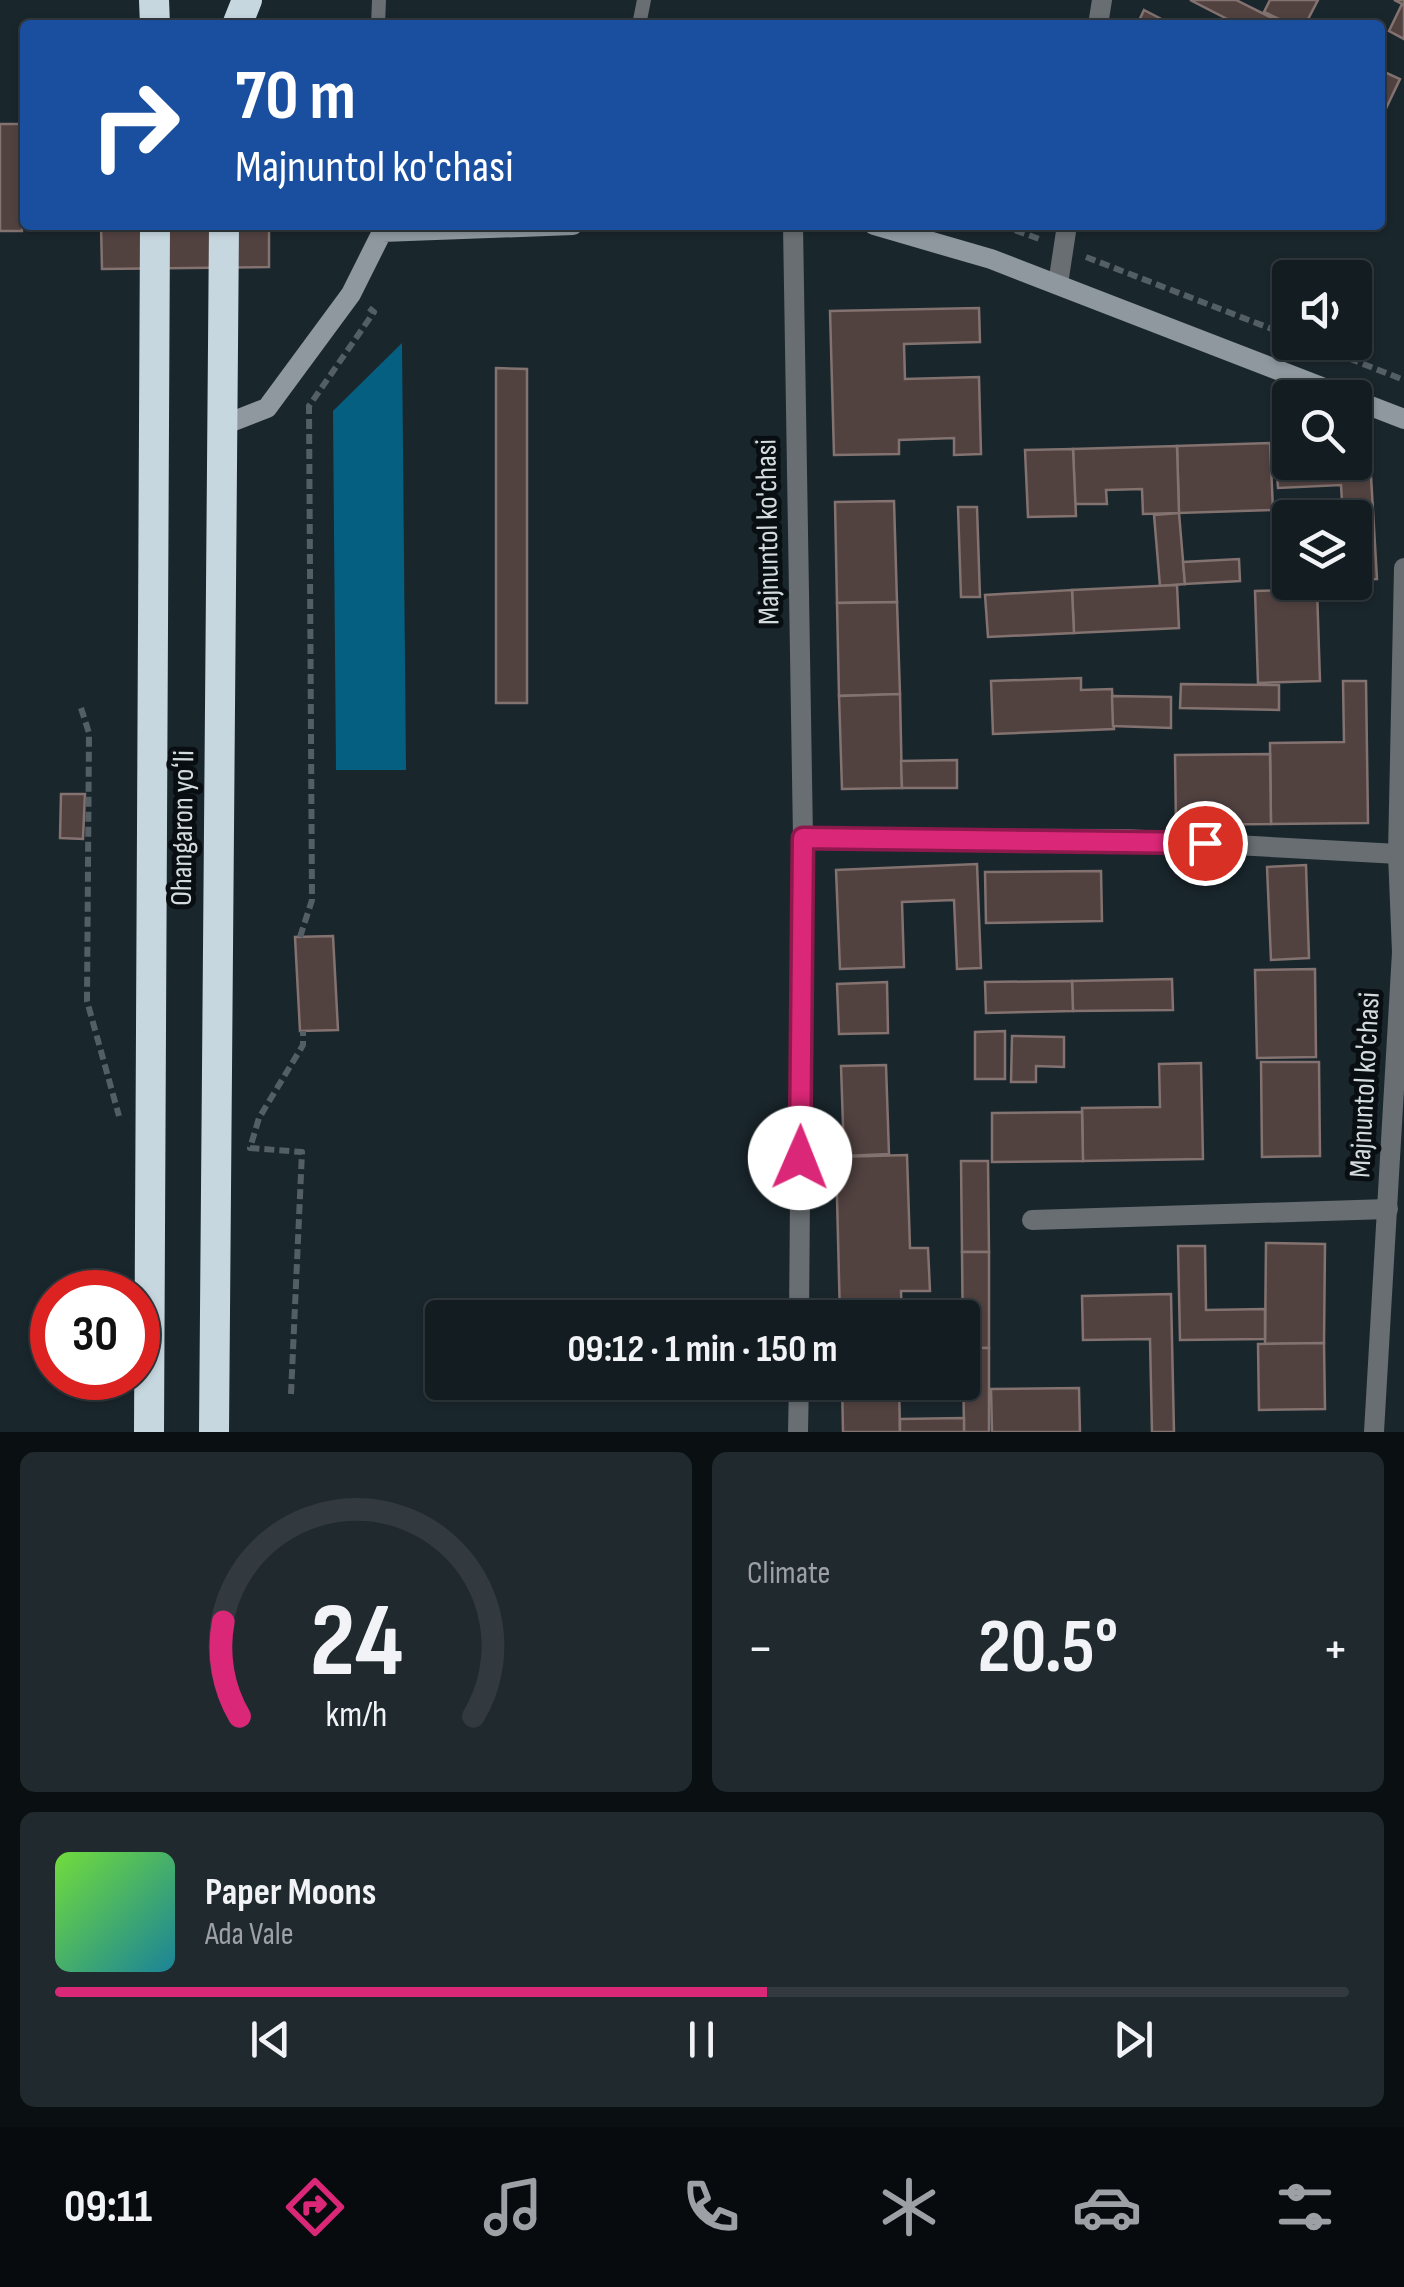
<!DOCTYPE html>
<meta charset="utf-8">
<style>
:root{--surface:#131c21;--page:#20292e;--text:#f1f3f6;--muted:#9da1a5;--line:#323a3f;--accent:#db2777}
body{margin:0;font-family:"Sofia Sans Condensed",sans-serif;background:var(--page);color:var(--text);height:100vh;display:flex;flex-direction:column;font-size:38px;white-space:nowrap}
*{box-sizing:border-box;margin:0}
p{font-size:32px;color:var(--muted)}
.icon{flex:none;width:55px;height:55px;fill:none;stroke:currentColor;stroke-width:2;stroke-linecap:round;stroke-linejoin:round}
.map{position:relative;height:1432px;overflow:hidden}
.side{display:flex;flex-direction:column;gap:20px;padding:20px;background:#0a0f12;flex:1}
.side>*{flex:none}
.top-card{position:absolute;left:20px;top:20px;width:1365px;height:210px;border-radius:10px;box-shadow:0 2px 8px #0004,0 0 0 2px var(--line);background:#1a4fa0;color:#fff;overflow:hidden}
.controls{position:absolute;left:1272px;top:260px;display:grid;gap:20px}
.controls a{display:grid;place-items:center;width:100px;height:100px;border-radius:10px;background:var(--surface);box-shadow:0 2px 8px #0004,0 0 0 2px var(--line);font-size:50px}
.speed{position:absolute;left:30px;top:1270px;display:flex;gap:20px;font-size:50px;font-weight:700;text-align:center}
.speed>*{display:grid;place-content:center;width:130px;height:130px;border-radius:50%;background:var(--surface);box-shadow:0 2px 8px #0004,0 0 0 2px var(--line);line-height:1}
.speed .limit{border:15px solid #d22;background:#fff;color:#111}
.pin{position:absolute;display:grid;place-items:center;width:85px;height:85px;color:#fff;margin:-42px;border:5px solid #fff;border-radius:50%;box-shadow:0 2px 10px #0007}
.me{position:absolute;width:110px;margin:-55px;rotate:1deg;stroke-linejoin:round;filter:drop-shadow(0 0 8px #0008)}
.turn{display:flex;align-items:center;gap:35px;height:210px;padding:0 50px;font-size:45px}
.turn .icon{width:130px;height:130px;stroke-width:2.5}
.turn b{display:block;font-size:70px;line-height:85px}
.big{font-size:75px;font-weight:700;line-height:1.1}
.side .widget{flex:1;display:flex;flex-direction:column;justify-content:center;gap:15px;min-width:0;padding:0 35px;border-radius:15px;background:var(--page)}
.side .dial{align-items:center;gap:0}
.dial svg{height:260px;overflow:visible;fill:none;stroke:var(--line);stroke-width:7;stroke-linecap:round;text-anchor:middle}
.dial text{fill:var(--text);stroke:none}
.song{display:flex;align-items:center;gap:30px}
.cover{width:120px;height:120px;border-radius:15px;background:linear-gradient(135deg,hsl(100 70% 55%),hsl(190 70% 35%))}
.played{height:10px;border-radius:5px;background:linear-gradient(90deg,var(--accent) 55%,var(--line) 55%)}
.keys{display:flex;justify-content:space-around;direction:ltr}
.heat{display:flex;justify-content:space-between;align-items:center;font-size:55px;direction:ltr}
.side .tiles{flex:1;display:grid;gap:20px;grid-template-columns:1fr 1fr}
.widget:last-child{grid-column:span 2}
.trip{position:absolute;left:425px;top:1300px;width:555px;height:100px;border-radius:10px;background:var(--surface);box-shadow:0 2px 8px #0004,0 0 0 2px var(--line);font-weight:700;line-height:100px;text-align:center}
.tabs{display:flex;height:160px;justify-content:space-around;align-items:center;background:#080b0d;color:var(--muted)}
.tabs .icon{width:70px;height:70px}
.tabs .on{color:var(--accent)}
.tabs b{font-size:45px;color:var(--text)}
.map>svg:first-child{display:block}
.forest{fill:#055f81}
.building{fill:#514240;stroke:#837270;stroke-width:2.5}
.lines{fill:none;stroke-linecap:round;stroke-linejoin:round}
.path{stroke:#545f65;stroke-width:6;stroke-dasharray:10 5;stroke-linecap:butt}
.lane{stroke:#686e72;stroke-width:14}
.street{stroke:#686e72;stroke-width:20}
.secondary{stroke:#8e989e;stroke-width:20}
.highway{stroke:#c7d7e0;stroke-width:30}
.route-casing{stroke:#8e194d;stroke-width:25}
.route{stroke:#db2777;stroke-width:18}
.labels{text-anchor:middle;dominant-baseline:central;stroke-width:10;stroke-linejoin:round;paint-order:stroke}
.street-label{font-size:30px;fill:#d3dbdf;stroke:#080e11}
</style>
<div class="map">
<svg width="1404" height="1432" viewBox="0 0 1404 1432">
<rect width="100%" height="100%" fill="#19262c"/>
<polygon class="forest" points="402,343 406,770 336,770 333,411"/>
<g class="building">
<polygon points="1190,0 1236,0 1278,21 1276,25 1239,25"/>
<polygon points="1270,0 1318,0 1305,25 1292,25 1264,12"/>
<polygon points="1394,0 1404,0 1404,39 1389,31 1402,4"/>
<polygon points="1144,10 1173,25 1137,25"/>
<polygon points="1380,70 1400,79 1380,121"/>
<polygon points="0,124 25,124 22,231 0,231"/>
<polygon points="101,225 269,225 269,267 102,269"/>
<polygon points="979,308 980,342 904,344 905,379 979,377 981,454 954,455 954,438 899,440 899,454 834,455 830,311"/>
<polygon points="496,368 527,369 527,703 496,703"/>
<polygon points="1369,442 1377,579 1355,580 1355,518 1343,518 1341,485 1278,488 1275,447 1290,446 1290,462 1355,462 1355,443"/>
<polygon points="1270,443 1273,510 1179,513 1177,446"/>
<polygon points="1177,446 1179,513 1143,514 1142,489 1106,490 1107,504 1075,504 1073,449"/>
<polygon points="1073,449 1076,516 1028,517 1025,450"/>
<polygon points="894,501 897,602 837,603 835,502"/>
<polygon points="958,507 977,507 980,597 961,597"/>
<polygon points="1179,513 1185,584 1160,586 1154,515"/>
<polygon points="1239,559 1240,581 1185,584 1183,562"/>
<polygon points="1274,561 1290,561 1290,582 1308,582 1275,584"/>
<polygon points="1177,585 1179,628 1074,633 1072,590"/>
<polygon points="1317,589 1320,681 1258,683 1255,591"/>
<polygon points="1072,590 1074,633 988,637 985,595"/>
<polygon points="897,602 900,694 839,696 837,603"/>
<polygon points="1081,678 1081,690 1112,689 1114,729 993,734 991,681"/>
<polygon points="1343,681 1366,681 1368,823 1271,824 1270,743 1344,742"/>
<polygon points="1181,684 1279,685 1279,710 1180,708"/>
<polygon points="900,694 902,788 842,789 839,696"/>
<polygon points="1112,696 1171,697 1171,728 1113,726"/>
<polygon points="1270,754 1271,824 1176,825 1175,755"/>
<polygon points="957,760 957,788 902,788 901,761"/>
<polygon points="61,794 85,794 83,839 60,838"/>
<polygon points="977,864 981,968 957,969 954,900 902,902 904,967 840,969 836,870"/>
<polygon points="1306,865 1309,958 1271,960 1267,867"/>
<polygon points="1101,871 1102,921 986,923 985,872"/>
<polygon points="333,936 338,1030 300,1031 295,937"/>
<polygon points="1315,969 1316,1057 1257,1058 1255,970"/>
<polygon points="1172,979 1173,1010 1073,1011 1072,981"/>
<polygon points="1072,981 1073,1011 986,1013 985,982"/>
<polygon points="887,982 888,1033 839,1034 837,984"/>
<polygon points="1005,1031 1005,1079 975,1079 975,1032"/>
<polygon points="1012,1036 1064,1037 1064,1067 1036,1066 1036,1082 1011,1082"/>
<polygon points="1261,1062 1319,1062 1320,1156 1262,1157"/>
<polygon points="1201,1063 1203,1159 1083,1161 1082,1108 1160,1107 1159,1064"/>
<polygon points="886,1065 889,1154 844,1156 841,1066"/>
<polygon points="1082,1112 1083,1161 992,1162 992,1113"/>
<polygon points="907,1155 910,1248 928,1248 930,1291 901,1291 902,1318 840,1318 836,1157"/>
<polygon points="961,1161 988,1161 989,1252 962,1252"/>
<polygon points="1266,1243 1325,1244 1324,1343 1265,1344"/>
<polygon points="1178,1246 1205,1246 1206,1310 1265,1309 1265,1339 1180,1340"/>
<polygon points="962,1252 989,1252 989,1348 963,1348"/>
<polygon points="1171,1294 1174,1432 1152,1432 1150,1339 1083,1340 1082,1296"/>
<polygon points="1324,1343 1325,1409 1259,1410 1258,1344"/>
<polygon points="963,1348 989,1348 989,1432 964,1432"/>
<polygon points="842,1382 899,1382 900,1432 843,1432"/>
<polygon points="1079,1388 1080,1432 992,1432 991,1389"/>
<polygon points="964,1418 964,1432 900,1432 900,1419"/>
</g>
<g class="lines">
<g class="path">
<polyline points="1001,225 1042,240"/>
<polyline points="1086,257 1290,336"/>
<polyline points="1307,342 1404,380"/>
<polyline points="81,708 89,733 87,1001 119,1116"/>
<polyline points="300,937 312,900 309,406 374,312 369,308"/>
<polyline points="291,1394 302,1152 250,1148 259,1118 303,1045 303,1031"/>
</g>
<g class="lane">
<polyline points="378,25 379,0"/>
<polyline points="639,25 644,0"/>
</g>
<g class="street">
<polyline points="1098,25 1102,0"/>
<polyline points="793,225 803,838 799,1318"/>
<polyline points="1058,284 1067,225"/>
<polyline points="803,838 1127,839 1398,854"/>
<polyline points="1032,1220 1388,1209"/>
<polyline points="798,1432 799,1382"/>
<polyline points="1374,1432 1402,952 1398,854 1404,568"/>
</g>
<g class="secondary">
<polyline points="874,225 991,259 1350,398"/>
<polyline points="1355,400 1404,419"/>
<polyline points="226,424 267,408 351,294 382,232 573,225"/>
</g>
<g class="highway">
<polyline points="154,0 155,25"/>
<polyline points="237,25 247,0"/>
<polyline points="149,1432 155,225"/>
<polyline points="214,1432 224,225"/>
</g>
</g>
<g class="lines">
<defs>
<polyline id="route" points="800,1158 803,838 1205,843"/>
</defs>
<use href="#route" class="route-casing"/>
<use href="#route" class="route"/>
</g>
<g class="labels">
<g class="street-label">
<text transform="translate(768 532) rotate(-91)">Majnuntol ko'chasi</text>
<text transform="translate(183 828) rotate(-89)">Ohangaron yoʻli</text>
<text transform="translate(1365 1085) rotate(-87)">Majnuntol ko'chasi</text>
</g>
</g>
</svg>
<div class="controls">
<a><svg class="icon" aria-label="sound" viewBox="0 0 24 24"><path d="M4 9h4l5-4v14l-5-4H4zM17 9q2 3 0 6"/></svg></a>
<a><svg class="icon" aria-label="search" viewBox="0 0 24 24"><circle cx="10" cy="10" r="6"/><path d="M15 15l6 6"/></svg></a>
<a><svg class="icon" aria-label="layers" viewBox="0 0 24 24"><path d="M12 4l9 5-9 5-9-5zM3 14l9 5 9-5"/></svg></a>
</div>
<div class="speed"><div class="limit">30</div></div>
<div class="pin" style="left:1205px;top:843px;background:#d93025"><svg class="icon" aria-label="arrive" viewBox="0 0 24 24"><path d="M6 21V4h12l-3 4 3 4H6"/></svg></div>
<svg class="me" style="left:800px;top:1158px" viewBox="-20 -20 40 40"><circle r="19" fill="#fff"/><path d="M0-13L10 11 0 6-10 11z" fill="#db2777"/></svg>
<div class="trip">09:12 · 1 min · 150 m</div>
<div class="top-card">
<div class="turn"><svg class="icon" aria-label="right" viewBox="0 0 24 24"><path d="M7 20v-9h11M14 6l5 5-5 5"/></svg><div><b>70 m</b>Majnuntol ko'chasi</div></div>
</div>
</div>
<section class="side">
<div class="tiles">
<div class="widget dial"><svg viewBox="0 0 100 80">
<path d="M14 69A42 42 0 1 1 86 69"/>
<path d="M14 69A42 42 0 0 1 9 40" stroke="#db2777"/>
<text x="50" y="56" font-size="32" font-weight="700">24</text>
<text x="50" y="72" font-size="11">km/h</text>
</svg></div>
<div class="widget"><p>Climate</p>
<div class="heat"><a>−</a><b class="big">20.5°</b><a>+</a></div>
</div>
<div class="widget">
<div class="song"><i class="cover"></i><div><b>Paper Moons</b><p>Ada Vale</p></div></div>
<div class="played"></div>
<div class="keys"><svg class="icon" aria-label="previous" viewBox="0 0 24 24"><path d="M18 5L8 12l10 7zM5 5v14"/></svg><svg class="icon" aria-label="pause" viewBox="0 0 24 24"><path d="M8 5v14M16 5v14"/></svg><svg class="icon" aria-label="next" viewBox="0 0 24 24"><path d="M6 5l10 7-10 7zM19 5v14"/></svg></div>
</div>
</div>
</section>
<nav class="tabs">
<b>09:11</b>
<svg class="icon on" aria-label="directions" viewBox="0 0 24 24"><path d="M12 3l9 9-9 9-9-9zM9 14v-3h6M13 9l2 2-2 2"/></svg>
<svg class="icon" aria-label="music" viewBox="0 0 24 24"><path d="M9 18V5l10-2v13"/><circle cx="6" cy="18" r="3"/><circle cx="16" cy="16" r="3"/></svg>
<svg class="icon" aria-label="phone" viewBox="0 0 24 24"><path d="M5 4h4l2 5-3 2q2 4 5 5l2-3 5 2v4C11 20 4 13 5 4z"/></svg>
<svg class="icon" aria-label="climate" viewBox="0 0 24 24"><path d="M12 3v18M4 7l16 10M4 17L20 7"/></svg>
<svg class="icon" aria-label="car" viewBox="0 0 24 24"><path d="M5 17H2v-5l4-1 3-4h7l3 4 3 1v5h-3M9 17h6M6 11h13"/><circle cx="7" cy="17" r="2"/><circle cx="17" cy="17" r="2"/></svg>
<svg class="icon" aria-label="filters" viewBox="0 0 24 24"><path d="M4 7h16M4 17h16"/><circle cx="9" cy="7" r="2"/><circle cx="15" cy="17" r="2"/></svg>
</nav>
